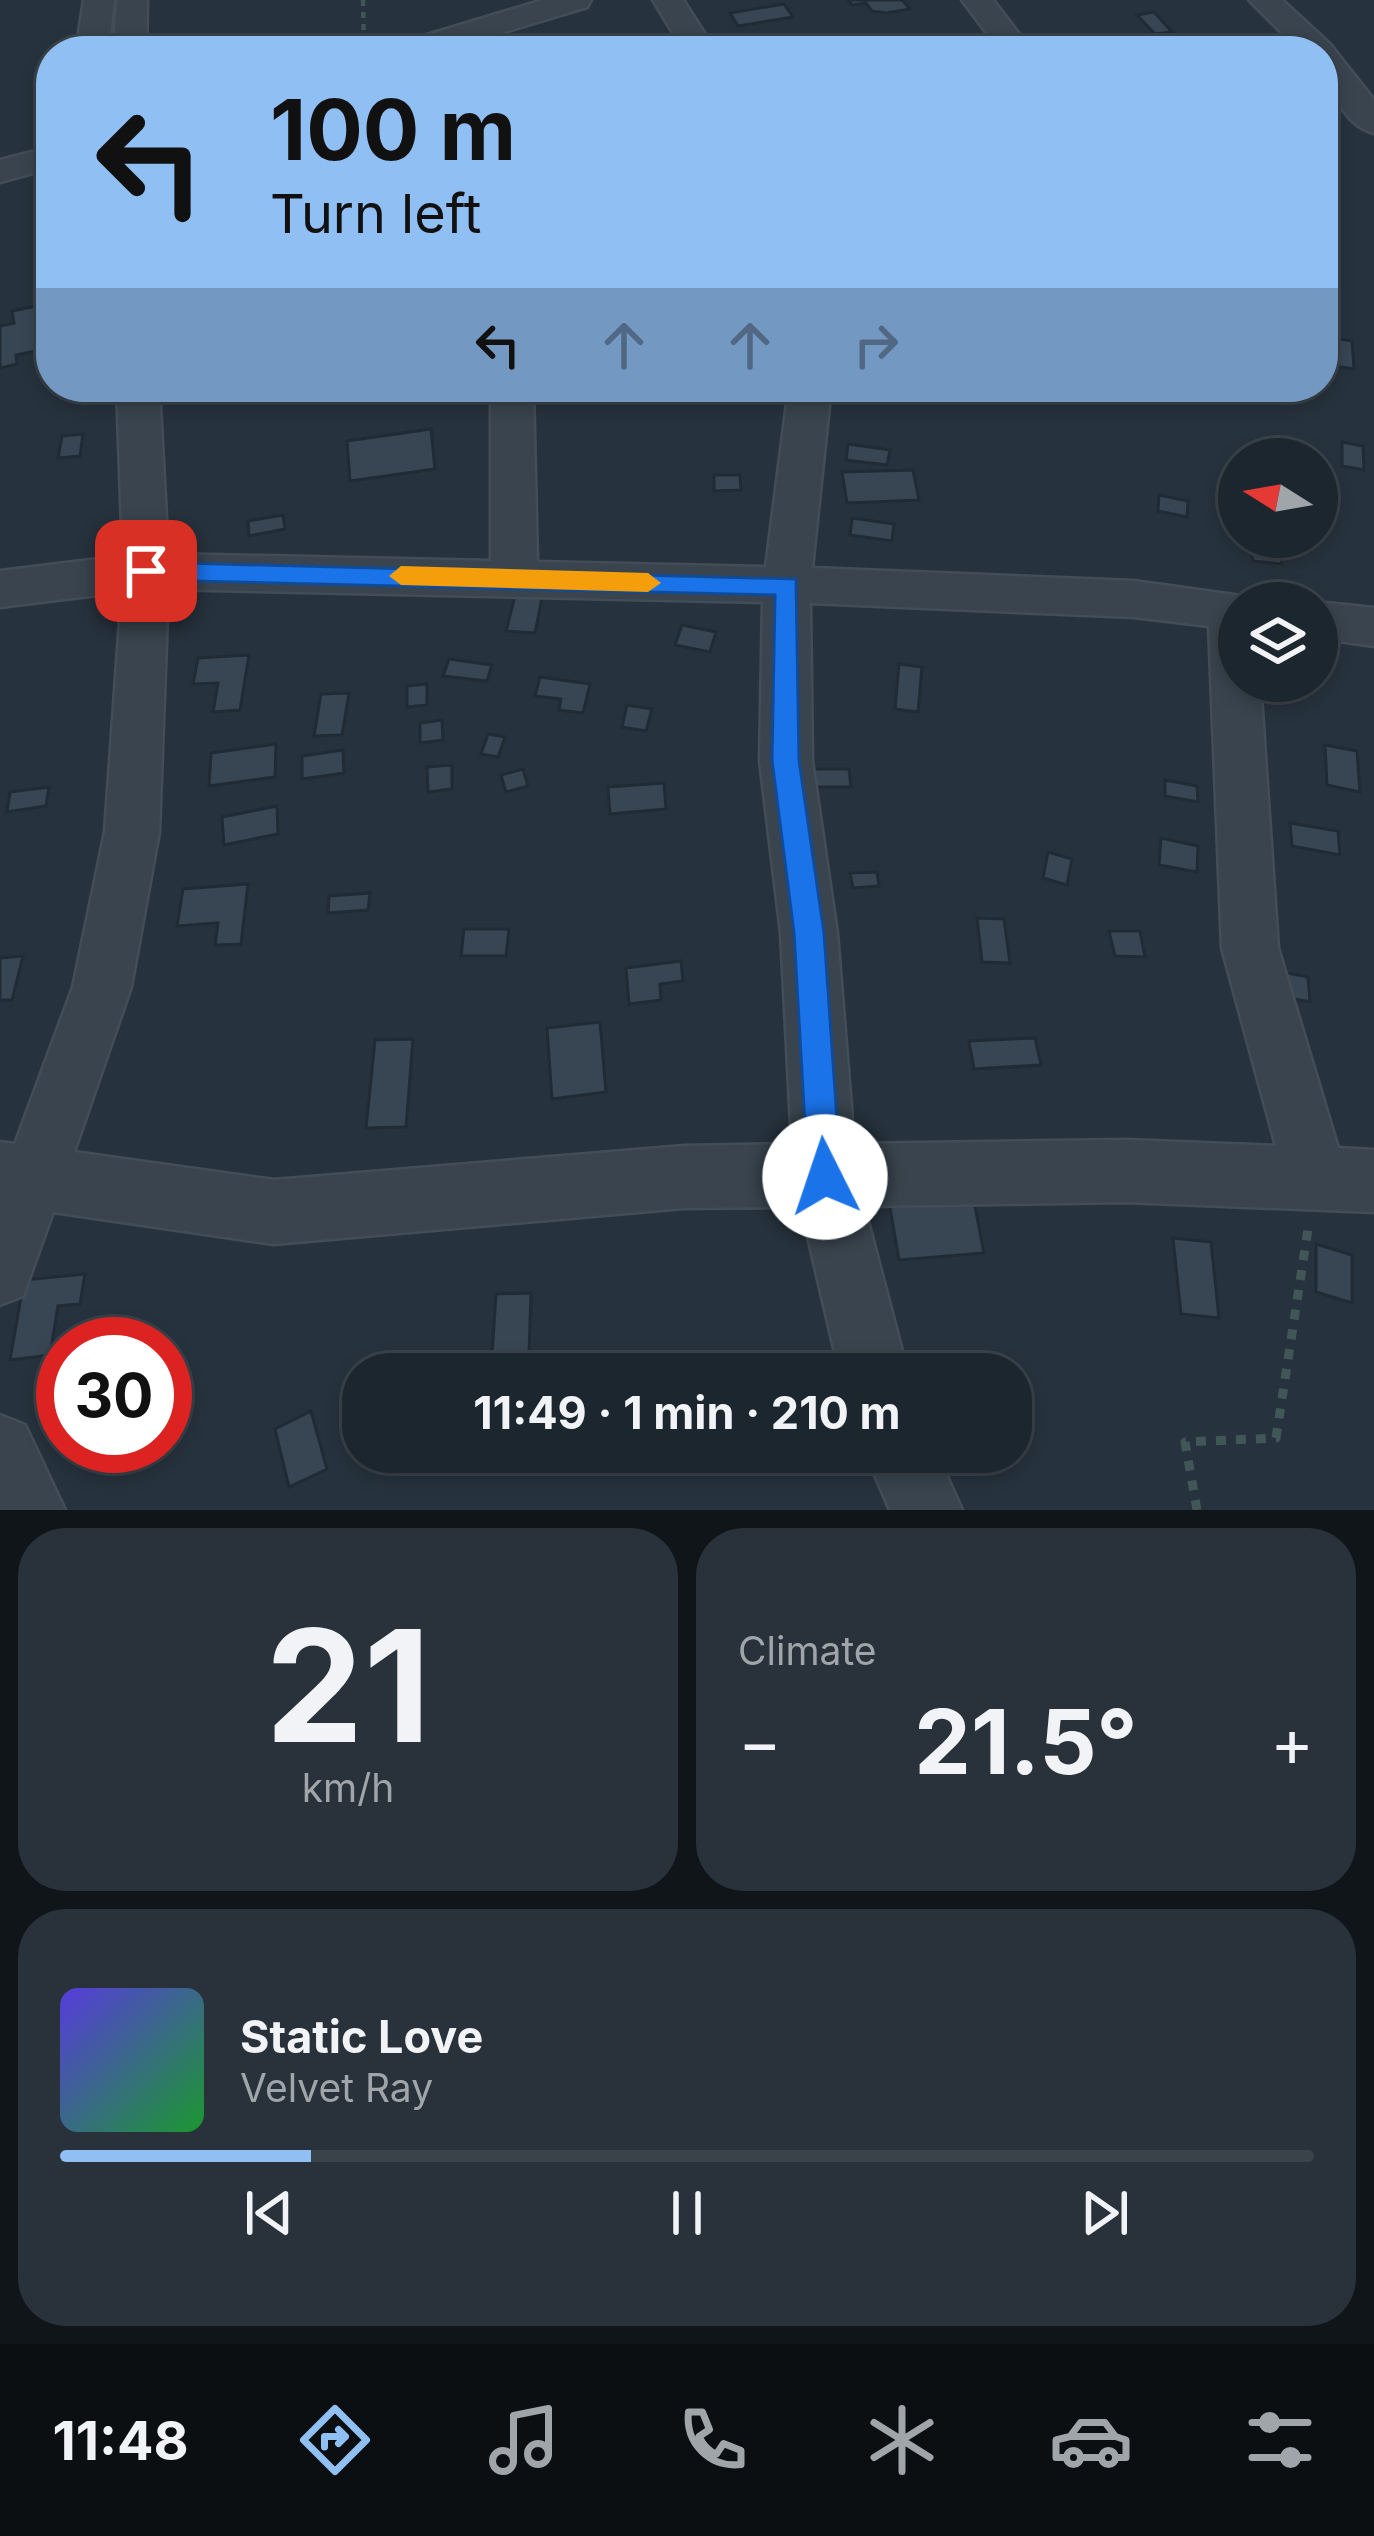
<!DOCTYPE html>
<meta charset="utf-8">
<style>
:root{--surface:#1c262e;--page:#29323a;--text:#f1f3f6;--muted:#a0a5aa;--line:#3a434a;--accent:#90bff3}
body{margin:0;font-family:Inter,sans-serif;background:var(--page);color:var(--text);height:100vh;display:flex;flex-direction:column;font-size:45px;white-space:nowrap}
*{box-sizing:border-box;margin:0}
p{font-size:39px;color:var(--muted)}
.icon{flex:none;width:66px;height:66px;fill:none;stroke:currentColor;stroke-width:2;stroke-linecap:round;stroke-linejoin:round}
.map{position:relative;height:1510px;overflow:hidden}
.details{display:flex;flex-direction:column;gap:18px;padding:18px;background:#0f1519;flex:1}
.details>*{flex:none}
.banner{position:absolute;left:36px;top:36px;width:1302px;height:366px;border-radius:48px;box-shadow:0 6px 18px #0003,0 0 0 3px var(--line);background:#90bff3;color:#111;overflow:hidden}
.needle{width:78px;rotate:281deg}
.buttons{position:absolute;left:1218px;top:438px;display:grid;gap:24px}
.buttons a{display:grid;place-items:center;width:120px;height:120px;border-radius:50%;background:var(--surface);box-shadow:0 6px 18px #0003,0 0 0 3px var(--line);font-size:60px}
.speed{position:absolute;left:36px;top:1317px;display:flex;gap:24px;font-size:60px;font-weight:700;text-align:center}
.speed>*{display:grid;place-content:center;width:156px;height:156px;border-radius:50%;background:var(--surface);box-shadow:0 6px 18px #0003,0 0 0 3px var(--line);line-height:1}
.speed .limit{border:18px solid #d22;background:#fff;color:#111}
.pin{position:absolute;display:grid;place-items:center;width:102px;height:102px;color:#fff;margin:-51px;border-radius:24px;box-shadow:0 6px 18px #0006}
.me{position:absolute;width:132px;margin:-66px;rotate:356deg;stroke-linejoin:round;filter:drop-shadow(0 0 9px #0008)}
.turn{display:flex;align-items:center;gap:42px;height:252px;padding:0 36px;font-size:54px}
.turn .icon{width:156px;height:156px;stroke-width:2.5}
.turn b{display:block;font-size:84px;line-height:102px}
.lanes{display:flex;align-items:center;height:114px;padding:0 36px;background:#0003;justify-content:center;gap:60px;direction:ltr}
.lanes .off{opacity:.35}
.big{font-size:90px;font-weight:700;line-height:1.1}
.details .tile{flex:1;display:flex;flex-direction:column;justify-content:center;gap:18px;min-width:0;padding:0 42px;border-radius:48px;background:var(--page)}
.details .dial{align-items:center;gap:0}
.dial b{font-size:156px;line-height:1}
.song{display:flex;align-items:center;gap:36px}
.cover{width:144px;height:144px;border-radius:18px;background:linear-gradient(135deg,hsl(250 70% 55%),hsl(130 70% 35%))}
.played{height:12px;border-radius:6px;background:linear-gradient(90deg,var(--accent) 20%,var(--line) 20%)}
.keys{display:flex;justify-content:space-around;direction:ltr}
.heat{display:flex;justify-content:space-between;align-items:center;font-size:66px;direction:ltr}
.details .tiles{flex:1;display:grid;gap:18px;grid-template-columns:1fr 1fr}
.tile:last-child{grid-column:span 2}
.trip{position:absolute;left:342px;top:1353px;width:690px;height:120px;border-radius:48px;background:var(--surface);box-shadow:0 6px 18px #0003,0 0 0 3px var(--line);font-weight:700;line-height:120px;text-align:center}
.tab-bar{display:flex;height:192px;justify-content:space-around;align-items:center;background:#0b0f12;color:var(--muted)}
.tab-bar .icon{width:84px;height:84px}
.tab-bar .selected{color:var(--accent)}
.tab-bar b{font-size:54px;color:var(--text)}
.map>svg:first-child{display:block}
.building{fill:#384653;stroke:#202b35;stroke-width:3}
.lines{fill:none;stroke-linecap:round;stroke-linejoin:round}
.minor-casing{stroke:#434d57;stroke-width:5}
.path-far1{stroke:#415656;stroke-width:4.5;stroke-dasharray:6 6;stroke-linecap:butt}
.path{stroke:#415656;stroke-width:9;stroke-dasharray:10 10;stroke-linecap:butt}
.minor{fill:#39444e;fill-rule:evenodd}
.route{fill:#1a73e8;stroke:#114b97;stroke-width:3}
.slow{fill:#f59e0b}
</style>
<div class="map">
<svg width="1374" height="1510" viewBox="0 0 1374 1510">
<rect width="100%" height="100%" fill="#26323d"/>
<g class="building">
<polygon points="848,0 902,0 910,9 886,13 872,11 866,3 852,5"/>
<polygon points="784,4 793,17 738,26 730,13"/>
<polygon points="1154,12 1172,32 1155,34 1137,15"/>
<polygon points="743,37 752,51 725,51 719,41"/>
<polygon points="51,303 51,348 16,355 17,364 0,368 0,326 14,323 12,311"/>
<polygon points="1333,338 1352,341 1354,369 1334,366"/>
<polygon points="553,387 576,387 578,402 555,404"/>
<polygon points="431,429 435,469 350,481 347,441"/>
<polygon points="83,434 80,456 58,458 62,436"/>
<polygon points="1342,442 1363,446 1364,470 1342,466"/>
<polygon points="848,444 890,450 887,465 846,460"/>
<polygon points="913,470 919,500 847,503 842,472"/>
<polygon points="714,475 740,475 741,490 714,491"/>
<polygon points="1159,495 1188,501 1187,517 1158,511"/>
<polygon points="283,515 285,529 249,536 248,521"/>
<polygon points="852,518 894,524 892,541 850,535"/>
<polygon points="1249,537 1277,537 1282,564 1253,561"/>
<polygon points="515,596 542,598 535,633 506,631"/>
<polygon points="682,625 716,632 710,652 675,645"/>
<polygon points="249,655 240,710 213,712 218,683 193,684 198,658"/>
<polygon points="449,659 492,665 487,681 443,676"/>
<polygon points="899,664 922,667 918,712 895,709"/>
<polygon points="540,677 590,684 583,713 559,710 561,699 535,696"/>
<polygon points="427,684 427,705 407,707 407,686"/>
<polygon points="349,693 342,735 314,736 321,694"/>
<polygon points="627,705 652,709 646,731 622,727"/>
<polygon points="442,720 443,740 420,743 420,723"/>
<polygon points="488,734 505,737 498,757 481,754"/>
<polygon points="276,744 275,777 209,786 211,753"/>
<polygon points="1325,745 1357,751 1360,792 1327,785"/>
<polygon points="343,750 344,773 302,779 302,756"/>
<polygon points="452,765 452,789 428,792 427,767"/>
<polygon points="523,769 528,786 506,792 501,775"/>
<polygon points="811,769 849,769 851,787 812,787"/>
<polygon points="1165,780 1197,786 1198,802 1165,796"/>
<polygon points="664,783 666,809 610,814 608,787"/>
<polygon points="49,787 46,806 7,812 10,792"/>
<polygon points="277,806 278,834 224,845 222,817"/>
<polygon points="1290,823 1338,831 1340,855 1292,846"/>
<polygon points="1161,838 1198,846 1197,872 1159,865"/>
<polygon points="1048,852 1072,859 1067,885 1043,878"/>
<polygon points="877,872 879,886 853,888 850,873"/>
<polygon points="248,884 241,944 215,945 218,923 177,926 183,889"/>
<polygon points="370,893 368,910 328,913 329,896"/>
<polygon points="977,918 1004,919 1010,963 982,962"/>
<polygon points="464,929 509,929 506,956 461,956"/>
<polygon points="1109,931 1140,931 1145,957 1115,956"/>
<polygon points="23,956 12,1000 0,1000 0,958"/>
<polygon points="681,961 683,981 660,984 661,1000 629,1004 626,968"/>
<polygon points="1267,969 1308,977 1310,1002 1269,994"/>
<polygon points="600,1022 606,1092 552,1099 547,1028"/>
<polygon points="1035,1038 1041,1065 974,1069 969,1041"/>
<polygon points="413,1039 406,1127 366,1128 375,1040"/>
<polygon points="973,1196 984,1253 899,1260 889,1202"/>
<polygon points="1173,1238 1211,1242 1219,1318 1181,1314"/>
<polygon points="1316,1244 1352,1255 1352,1303 1316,1292"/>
<polygon points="85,1274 80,1304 58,1306 50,1355 10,1360 24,1280"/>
<polygon points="531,1293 529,1354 492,1354 496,1294"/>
<polygon points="929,1356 934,1374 893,1374 891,1367"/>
<polygon points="311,1411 327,1469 289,1487 275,1429"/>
</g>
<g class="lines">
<defs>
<g id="minor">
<polygon points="84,0 114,0 108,51 76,51"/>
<polygon points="117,0 147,0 146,51 114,51"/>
<polygon points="543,0 591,0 587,7 442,51 392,51 397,44"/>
<polygon points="653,0 683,0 716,51 684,51"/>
<polygon points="962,0 993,0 1032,51 1000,51"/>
<path d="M1249 0H1282L1330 44 1374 100V133C1343 126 1323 79 1323 51H1300Z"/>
<polygon points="51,147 51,168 0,182 0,160"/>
<path d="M117 387H159L168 554 491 561V387H533L537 562 766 567 789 387H831L812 568 1134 581 1256 598 1258 603H1239V681H1260L1278 948 1338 1148 1374 1150V1212L1126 1202 864 1206 908 1374H840L801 1207 684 1208 274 1244 53 1212 23 1296 0 1305V1142L15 1144 73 987 105 832 122 592 0 607V571L123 556ZM168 589 763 602 760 761 781 933 792 1144 684 1146 274 1180 74 1152 131 987 159 832ZM810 603 1134 617 1209 626 1222 948 1276 1146 1126 1140 854 1144 837 933 812 761Z"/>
<polygon points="1317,602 1374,608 1374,646 1317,638 1317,603 1312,603"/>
<polygon points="0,1415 25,1425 65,1510 0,1510"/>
<polygon points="865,1452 936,1452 962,1510 890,1510"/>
</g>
</defs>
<use href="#minor" class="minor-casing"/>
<polyline class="path-far1" points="363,0 364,51"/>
<polyline class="path" points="1197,1510 1185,1442 1276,1438 1308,1229"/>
<use href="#minor" class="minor"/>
</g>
<polygon class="route" points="146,562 796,579 799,760 824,933 841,1177 836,1189 825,1194 813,1189 808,1177 794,933 772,760 775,595 146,580 134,571"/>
<polygon class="slow" points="401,566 648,573 661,583 648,592 401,585 389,576"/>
</svg>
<div class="buttons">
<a><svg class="needle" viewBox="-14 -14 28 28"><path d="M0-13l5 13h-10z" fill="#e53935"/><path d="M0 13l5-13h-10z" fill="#a0a5aa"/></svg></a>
<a><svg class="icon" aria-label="layers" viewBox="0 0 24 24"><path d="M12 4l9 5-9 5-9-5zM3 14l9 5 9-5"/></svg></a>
</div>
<div class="speed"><div class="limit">30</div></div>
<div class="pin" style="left:146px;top:571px;background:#d93025"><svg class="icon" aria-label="arrive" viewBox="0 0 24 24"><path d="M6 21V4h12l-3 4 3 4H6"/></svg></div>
<svg class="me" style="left:825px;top:1177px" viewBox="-20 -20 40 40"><circle r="19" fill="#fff"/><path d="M0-13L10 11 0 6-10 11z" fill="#1a73e8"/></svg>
<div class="trip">11:49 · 1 min · 210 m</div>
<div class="banner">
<div class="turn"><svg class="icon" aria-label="left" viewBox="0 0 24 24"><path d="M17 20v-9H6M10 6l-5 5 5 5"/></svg><div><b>100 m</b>Turn left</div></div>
<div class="lanes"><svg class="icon" aria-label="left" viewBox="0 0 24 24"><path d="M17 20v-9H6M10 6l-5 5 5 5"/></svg><svg class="icon off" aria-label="ahead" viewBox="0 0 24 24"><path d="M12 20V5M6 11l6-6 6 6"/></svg><svg class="icon off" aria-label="ahead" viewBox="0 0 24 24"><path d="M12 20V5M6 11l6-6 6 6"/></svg><svg class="icon off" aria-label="right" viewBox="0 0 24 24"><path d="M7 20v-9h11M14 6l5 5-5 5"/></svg></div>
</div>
</div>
<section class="details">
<div class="tiles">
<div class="tile dial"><b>21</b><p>km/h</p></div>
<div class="tile"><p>Climate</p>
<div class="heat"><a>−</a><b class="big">21.5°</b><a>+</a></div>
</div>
<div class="tile">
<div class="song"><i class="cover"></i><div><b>Static Love</b><p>Velvet Ray</p></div></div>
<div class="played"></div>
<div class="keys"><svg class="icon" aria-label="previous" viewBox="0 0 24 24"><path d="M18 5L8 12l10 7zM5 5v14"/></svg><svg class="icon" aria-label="pause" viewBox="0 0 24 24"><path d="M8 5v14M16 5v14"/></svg><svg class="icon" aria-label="next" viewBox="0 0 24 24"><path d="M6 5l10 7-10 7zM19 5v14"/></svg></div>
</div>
</div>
</section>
<nav class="tab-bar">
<b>11:48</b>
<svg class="icon selected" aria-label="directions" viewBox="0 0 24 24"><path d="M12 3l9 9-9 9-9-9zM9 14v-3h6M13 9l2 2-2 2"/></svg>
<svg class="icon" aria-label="music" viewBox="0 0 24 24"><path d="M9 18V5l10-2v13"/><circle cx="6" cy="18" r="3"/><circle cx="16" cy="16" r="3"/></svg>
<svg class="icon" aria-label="phone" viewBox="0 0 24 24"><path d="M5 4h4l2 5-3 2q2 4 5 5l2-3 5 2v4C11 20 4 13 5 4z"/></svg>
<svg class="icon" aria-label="climate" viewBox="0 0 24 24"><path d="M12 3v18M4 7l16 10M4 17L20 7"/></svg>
<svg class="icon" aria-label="car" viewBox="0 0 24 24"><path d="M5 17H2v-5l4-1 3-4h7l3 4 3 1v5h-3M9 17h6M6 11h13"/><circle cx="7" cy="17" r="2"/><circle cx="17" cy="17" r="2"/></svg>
<svg class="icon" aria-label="filters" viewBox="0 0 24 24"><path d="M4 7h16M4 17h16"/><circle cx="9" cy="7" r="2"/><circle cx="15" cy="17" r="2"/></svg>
</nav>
